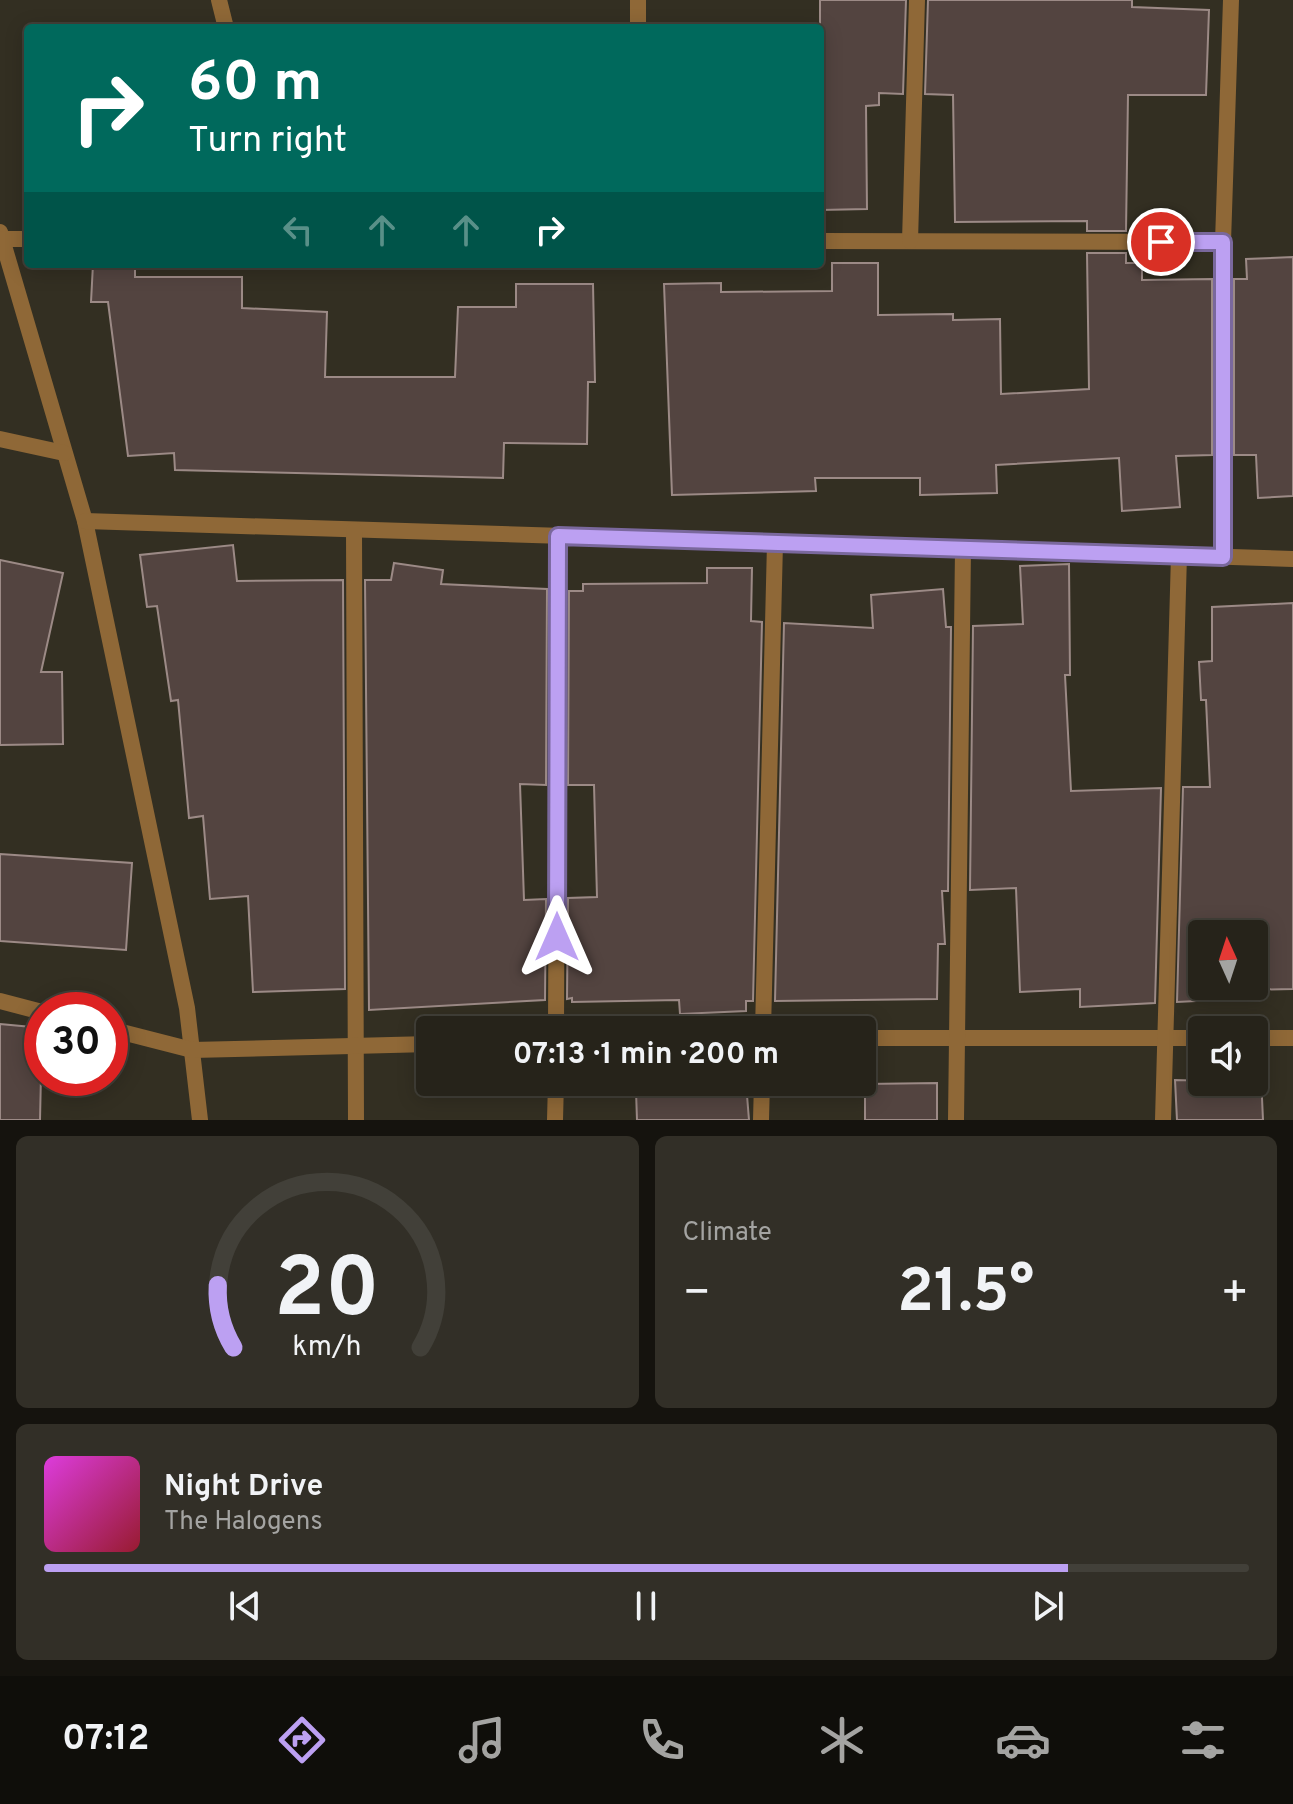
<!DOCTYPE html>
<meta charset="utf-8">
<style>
:root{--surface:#26231a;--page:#322f27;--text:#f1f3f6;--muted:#a4a4a2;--line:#424039;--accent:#bca0f2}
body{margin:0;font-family:Overpass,sans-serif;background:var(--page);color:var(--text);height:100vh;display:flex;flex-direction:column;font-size:30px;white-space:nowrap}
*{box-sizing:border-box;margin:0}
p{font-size:26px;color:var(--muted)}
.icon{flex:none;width:44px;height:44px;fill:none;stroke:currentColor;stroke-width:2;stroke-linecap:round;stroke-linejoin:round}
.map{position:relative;height:1120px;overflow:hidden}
.sheet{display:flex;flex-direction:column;gap:16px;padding:16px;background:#15130e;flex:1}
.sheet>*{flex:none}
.hud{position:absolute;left:24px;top:24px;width:800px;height:244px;border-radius:8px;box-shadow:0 4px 20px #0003,0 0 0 2px var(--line);background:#00695c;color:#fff;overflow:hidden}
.needle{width:52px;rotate:357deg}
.buttons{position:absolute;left:1188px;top:920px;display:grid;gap:16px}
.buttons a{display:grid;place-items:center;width:80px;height:80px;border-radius:8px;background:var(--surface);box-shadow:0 4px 20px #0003,0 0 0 2px var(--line);font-size:40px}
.speed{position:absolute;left:24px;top:992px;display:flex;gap:16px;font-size:40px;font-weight:700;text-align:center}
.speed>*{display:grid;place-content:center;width:104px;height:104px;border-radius:50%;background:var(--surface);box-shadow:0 4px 20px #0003,0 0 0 2px var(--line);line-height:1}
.speed .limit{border:12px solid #d22;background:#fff;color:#111}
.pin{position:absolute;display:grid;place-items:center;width:68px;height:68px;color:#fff;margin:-34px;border:4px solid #fff;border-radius:50%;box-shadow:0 2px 8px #0007}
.me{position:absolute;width:88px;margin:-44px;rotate:0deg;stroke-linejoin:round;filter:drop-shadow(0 0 6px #0008)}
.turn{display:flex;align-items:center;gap:28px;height:168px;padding:0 32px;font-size:36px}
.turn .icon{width:104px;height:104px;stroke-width:2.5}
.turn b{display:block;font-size:56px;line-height:68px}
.lanes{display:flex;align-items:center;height:76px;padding:0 32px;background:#0003;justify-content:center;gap:40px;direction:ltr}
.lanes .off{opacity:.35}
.big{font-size:60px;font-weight:700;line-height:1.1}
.sheet .tile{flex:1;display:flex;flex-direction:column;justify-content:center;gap:12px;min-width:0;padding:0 28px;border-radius:12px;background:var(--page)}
.sheet .dial{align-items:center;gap:0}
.dial svg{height:208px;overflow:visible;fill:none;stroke:var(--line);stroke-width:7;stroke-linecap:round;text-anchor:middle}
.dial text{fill:var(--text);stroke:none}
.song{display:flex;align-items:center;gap:24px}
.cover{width:96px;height:96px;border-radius:12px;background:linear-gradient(135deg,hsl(300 70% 55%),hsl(350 70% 35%))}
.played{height:8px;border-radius:4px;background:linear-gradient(90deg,var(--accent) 85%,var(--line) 85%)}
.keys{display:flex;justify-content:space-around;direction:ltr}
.heat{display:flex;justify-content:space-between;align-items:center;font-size:44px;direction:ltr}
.sheet .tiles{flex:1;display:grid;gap:16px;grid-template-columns:1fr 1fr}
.tile:last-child{grid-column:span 2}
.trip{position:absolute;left:416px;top:1016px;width:460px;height:80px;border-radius:8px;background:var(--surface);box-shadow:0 4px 20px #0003,0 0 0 2px var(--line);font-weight:700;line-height:80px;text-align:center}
.tabs{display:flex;height:128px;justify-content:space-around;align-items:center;background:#0f0e0a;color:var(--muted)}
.tabs .icon{width:56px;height:56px}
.tabs .current{color:var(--accent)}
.tabs b{font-size:36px;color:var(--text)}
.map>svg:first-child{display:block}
.building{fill:#534440;stroke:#9c8a86;stroke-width:2;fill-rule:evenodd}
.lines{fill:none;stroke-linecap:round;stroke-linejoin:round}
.minor{stroke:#8f6837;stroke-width:16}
.route-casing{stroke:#7a689d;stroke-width:20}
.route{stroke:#bca0f2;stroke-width:14}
</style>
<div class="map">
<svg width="1293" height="1120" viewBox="0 0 1293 1120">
<rect width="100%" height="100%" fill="#332f22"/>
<g class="building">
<polygon points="820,0 906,0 903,94 879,93 879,105 866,106 867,209 820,210"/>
<polygon points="928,0 1132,0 1132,7 1209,10 1206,95 1128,95 1126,231 1087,231 1087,221 955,222 953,95 925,94"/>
<polygon points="1087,253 1126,253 1126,263 1142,263 1142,280 1212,279 1212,455 1176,456 1180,507 1122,511 1119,458 996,465 997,493 920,495 920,478 815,478 816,491 672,495 664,284 721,283 721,292 832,291 832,263 878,263 878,315 953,314 953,320 1000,319 1001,394 1089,389"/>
<polygon points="1293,257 1293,496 1258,498 1256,455 1234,455 1234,279 1247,279 1246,259"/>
<polygon points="93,264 135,264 135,277 242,277 242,308 327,312 325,377 455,377 458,307 516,307 516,284 593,284 595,382 588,382 587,444 504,443 503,478 175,470 174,453 128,456 108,302 91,302"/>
<polygon points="233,545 237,581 343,580 345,989 253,992 248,896 210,899 203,816 189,818 178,700 171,701 157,606 147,607 140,555"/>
<polygon points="0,560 63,573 41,672 62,672 63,744 0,745"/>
<polygon points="394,563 443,570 441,584 547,589 546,785 520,784 524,900 546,899 545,1000 369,1010 365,580 391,580"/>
<polygon points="1069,564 1070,675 1065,675 1071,791 1161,788 1155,1003 1080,1007 1080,989 1020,992 1016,888 970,890 973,626 1023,624 1020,566"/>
<polygon points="707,568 752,568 751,621 762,622 753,1001 746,1001 746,1011 680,1014 679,1000 572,1002 572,998 567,999 568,898 597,897 594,785 568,785 569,591 583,591 583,584 707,583"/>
<polygon points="943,589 946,627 951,627 948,891 942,891 945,944 938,944 937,999 775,1001 784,623 873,628 871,595"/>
<path d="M1293 603V989L1235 990 1236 999 1177 1002 1183 787H1210L1206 700H1201L1199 662 1212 661V607ZM1202 934H1254V986H1202Z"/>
<polygon points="0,854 132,863 126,950 0,941"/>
<polygon points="0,1024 42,1028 40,1120 0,1120"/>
<polygon points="1254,1076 1261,1076 1263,1120 1177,1120 1175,1080 1254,1082"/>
<polygon points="746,1083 749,1120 637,1120 636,1091"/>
<polygon points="937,1083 937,1120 865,1120 865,1084"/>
</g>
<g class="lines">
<g class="minor">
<polyline points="219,0 226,28"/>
<polyline points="638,28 638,0"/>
<polyline points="0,232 85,521 187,1008 200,1120"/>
<polyline points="3,239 28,239"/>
<polyline points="820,241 1223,242"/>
<polyline points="910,241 917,0"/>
<polyline points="0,439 64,453"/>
<polyline points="85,521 1293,559"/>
<polyline points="354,530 356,1120"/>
<polyline points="1223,557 1223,242 1231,0"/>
<polyline points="0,1001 42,1012"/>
<polyline points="110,1029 192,1050 430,1044"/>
<polyline points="556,1030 558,536"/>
<polyline points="763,1030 775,543"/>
<polyline points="862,1038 1202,1038"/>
<polyline points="1254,1038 1293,1038"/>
<polyline points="555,1120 556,1082"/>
<polyline points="761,1120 762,1082"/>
<polyline points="956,1120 963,549"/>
<polyline points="1163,1120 1179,555"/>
</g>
</g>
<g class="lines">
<defs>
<polyline id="route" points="557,937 558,536 1223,557 1223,242 1161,242"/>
</defs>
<use href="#route" class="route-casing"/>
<use href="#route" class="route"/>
</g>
</svg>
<div class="buttons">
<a><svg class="needle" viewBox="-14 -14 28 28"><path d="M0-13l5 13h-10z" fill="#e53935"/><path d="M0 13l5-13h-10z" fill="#a4a4a2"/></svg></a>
<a><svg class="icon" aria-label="sound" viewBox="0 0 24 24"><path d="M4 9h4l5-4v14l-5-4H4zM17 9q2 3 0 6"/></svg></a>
</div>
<div class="speed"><div class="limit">30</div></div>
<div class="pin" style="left:1161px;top:242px;background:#d93025"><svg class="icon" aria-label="arrive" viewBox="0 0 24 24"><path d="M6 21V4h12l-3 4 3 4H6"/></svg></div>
<svg class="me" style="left:557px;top:937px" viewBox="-20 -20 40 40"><path d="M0-17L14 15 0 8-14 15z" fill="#bca0f2" stroke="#fff" stroke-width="4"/></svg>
<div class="trip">07:13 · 1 min · 200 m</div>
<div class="hud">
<div class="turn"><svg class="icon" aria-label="right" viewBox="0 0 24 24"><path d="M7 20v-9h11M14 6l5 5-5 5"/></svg><div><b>60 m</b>Turn right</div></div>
<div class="lanes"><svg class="icon off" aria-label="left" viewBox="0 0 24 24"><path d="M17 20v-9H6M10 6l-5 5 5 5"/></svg><svg class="icon off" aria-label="ahead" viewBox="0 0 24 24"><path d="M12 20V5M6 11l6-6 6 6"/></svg><svg class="icon off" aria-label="ahead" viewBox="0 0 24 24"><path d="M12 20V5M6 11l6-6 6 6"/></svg><svg class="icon" aria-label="right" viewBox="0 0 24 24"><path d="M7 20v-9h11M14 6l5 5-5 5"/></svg></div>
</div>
</div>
<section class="sheet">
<div class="tiles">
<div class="tile dial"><svg viewBox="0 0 100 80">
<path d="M14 69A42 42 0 1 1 86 69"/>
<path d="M14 69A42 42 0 0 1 8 45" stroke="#bca0f2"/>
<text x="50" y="56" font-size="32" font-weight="700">20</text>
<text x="50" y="72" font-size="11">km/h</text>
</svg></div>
<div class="tile"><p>Climate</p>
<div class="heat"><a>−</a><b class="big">21.5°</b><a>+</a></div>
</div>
<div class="tile">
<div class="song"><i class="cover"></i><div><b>Night Drive</b><p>The Halogens</p></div></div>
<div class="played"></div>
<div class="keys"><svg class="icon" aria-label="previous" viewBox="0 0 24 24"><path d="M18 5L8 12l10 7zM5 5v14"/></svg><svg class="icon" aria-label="pause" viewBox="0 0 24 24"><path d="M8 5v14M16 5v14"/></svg><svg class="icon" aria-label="next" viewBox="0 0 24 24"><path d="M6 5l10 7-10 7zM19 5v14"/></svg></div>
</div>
</div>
</section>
<nav class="tabs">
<b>07:12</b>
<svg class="icon current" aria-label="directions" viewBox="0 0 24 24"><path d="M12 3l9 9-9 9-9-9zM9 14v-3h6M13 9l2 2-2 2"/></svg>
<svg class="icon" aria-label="music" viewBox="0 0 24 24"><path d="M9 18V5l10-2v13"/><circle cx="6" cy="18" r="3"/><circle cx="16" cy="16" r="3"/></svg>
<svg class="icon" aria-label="phone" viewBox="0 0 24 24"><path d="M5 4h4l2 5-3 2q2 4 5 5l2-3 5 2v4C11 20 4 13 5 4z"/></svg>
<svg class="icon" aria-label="climate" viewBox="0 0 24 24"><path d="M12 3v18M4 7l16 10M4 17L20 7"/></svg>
<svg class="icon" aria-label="car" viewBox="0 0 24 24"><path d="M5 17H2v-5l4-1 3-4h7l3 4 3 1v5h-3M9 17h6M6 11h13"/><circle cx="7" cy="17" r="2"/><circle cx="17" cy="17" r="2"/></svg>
<svg class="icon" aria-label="filters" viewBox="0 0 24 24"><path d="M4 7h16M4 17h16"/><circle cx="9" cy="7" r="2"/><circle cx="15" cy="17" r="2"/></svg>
</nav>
